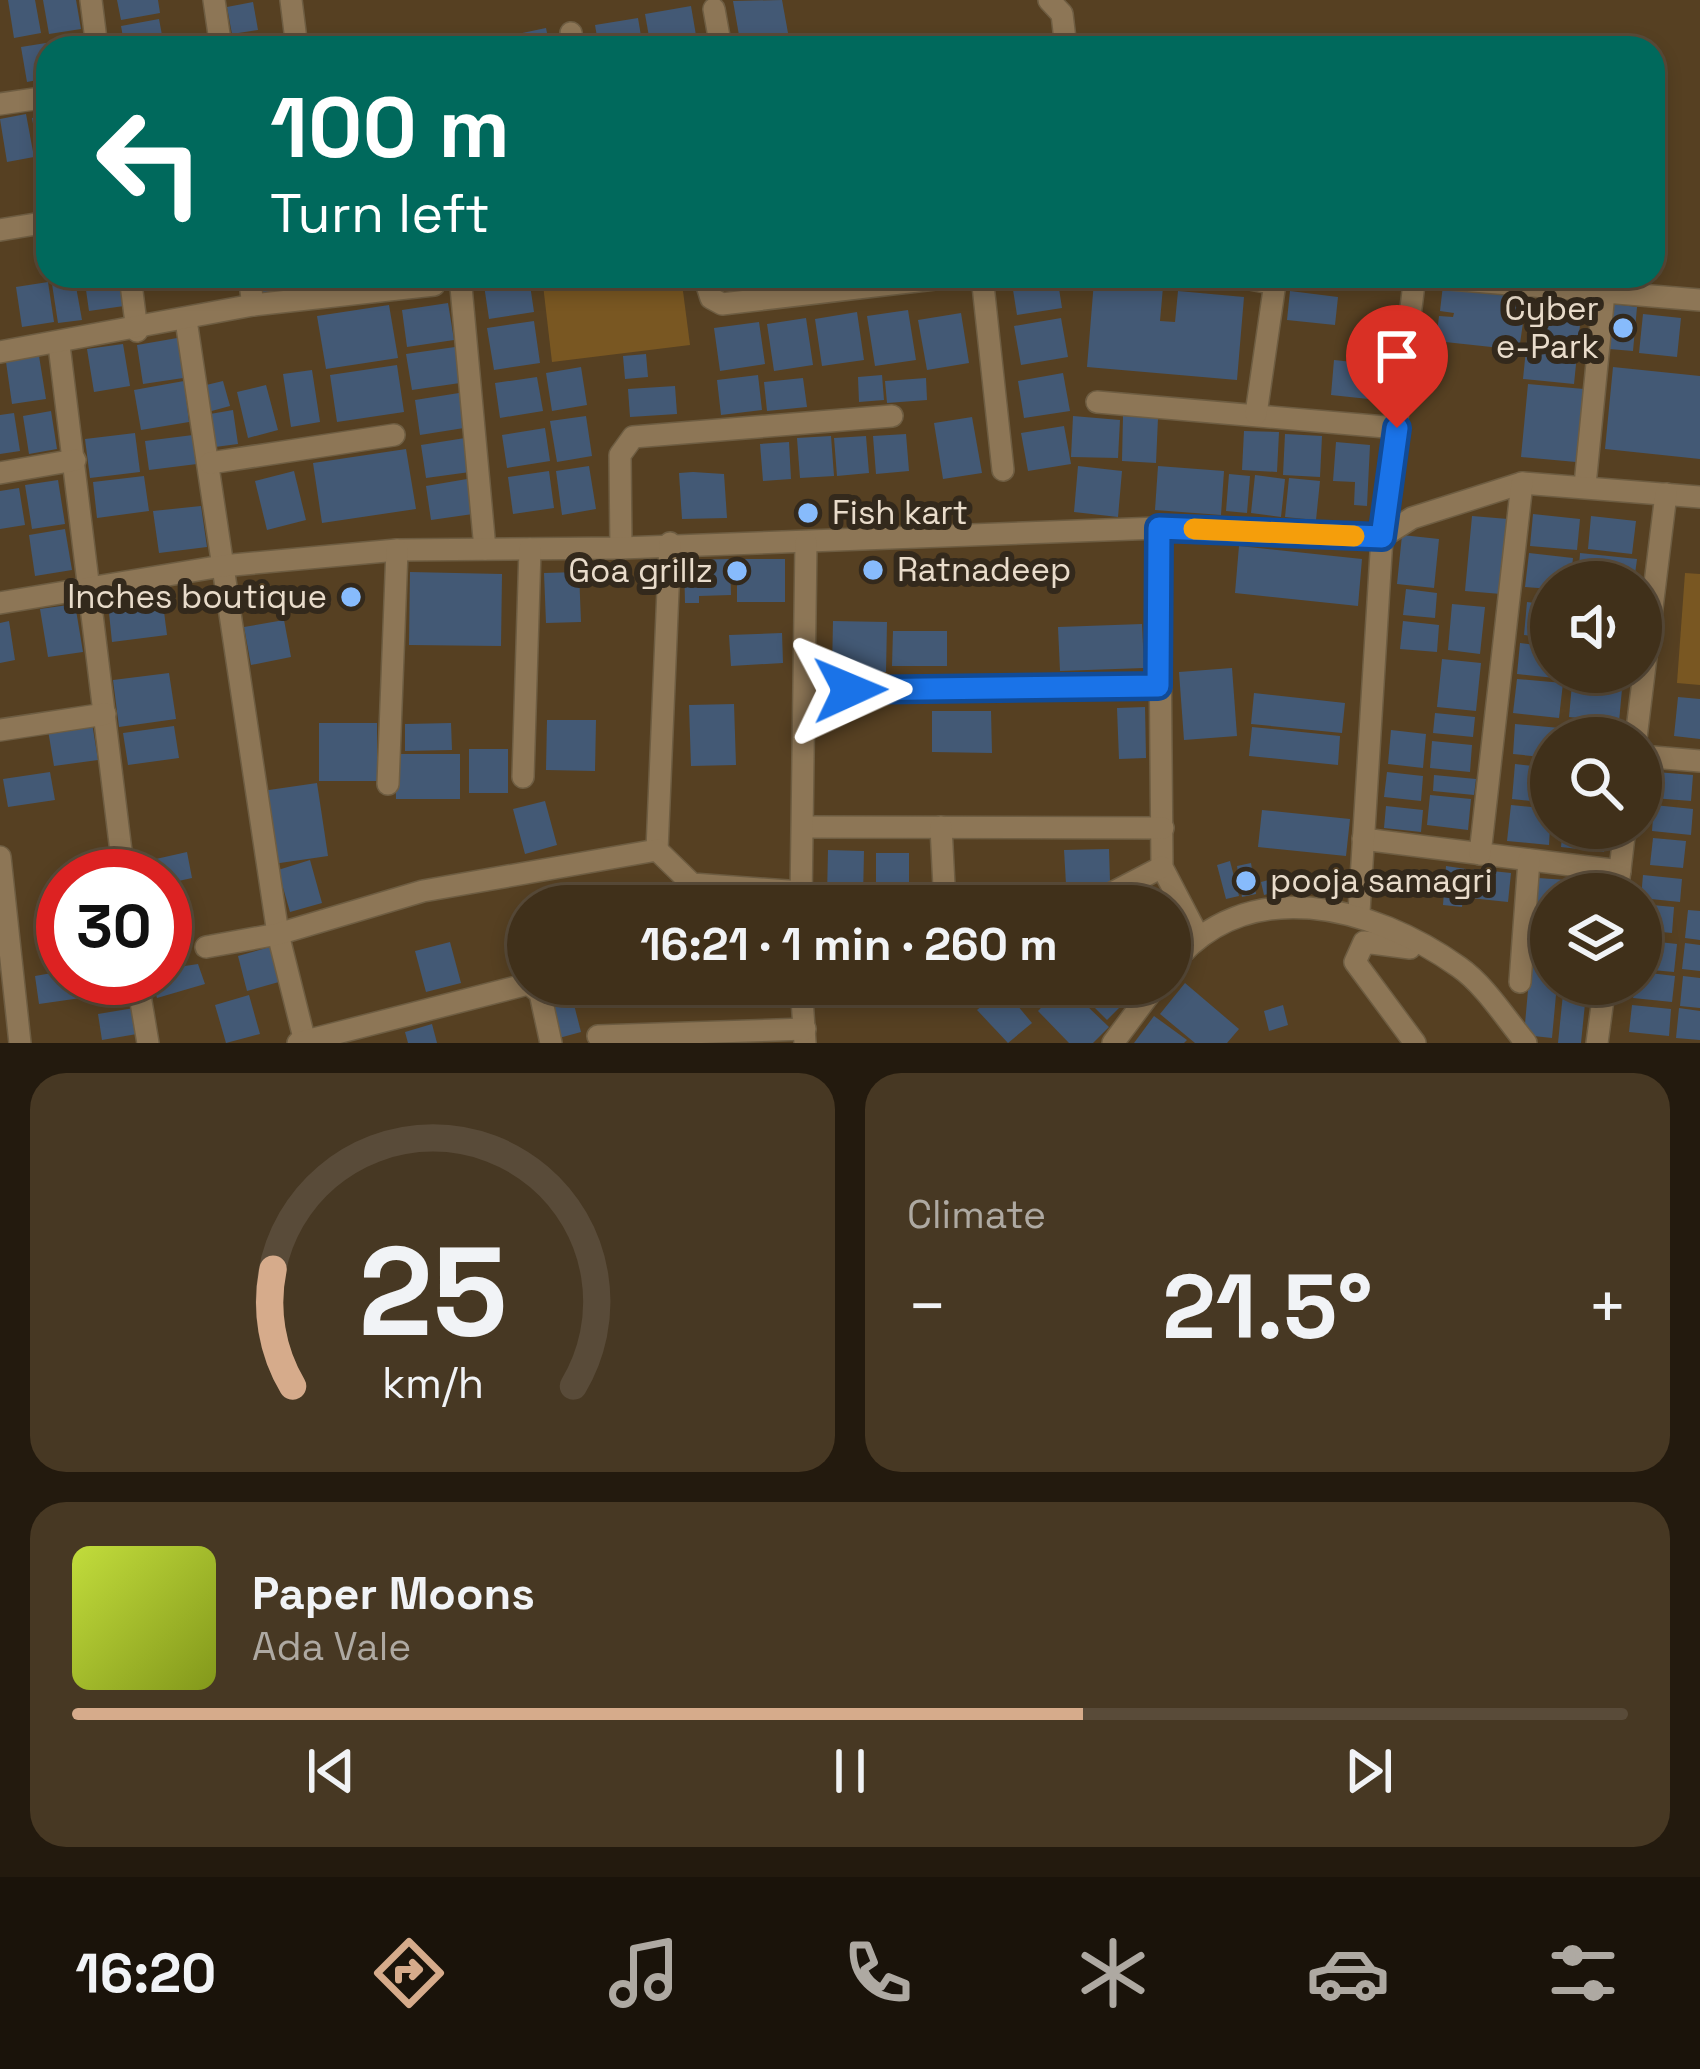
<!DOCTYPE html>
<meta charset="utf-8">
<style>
:root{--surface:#40301a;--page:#473823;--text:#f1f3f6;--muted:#aea9a2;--line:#594b39;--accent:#d6ab8b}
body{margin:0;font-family:"Space Grotesk",sans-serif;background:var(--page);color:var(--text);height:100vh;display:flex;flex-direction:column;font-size:45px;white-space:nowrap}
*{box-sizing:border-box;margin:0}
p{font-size:39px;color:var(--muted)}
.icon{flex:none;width:66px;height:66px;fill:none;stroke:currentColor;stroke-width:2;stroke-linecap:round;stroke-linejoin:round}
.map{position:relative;height:1043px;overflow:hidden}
.details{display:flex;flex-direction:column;gap:30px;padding:30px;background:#231a0e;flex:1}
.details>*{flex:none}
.guide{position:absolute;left:36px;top:36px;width:1629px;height:252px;border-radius:36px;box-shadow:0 6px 18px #0003,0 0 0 3px var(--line);background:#00695c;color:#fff;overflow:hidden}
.controls{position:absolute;left:1530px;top:561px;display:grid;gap:24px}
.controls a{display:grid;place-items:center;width:132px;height:132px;border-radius:50%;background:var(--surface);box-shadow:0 6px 18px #0003,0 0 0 3px var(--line);font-size:60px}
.speed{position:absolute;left:36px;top:849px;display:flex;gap:24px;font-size:60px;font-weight:700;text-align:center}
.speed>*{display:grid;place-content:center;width:156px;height:156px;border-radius:50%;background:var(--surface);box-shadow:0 6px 18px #0003,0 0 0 3px var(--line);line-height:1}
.speed .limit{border:18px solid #d22;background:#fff;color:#111}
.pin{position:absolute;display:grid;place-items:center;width:102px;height:102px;color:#fff;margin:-123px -51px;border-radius:50% 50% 50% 0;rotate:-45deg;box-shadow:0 0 12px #0007}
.pin .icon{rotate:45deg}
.me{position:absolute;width:132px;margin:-66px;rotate:89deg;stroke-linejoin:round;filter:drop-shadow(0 0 9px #0008)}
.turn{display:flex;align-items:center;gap:42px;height:252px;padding:0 36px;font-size:54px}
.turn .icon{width:156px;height:156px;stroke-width:2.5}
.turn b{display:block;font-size:84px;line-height:102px}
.big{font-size:90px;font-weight:700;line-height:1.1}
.details .widget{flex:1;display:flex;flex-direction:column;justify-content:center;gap:18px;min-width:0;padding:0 42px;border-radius:36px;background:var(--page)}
.details .dial{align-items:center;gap:0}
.dial svg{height:312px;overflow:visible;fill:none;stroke:var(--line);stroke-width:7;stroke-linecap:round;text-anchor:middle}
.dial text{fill:var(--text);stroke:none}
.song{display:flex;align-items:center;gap:36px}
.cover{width:144px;height:144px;border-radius:18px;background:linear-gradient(135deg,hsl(70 70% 55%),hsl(70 70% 35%))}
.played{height:12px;border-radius:6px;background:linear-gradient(90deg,var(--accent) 65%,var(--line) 65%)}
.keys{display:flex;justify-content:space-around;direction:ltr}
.heat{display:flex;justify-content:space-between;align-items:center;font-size:66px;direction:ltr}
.details .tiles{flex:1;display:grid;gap:30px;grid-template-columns:1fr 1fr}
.widget:last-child{grid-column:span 2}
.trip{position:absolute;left:507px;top:885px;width:684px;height:120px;border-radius:60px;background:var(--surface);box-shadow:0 6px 18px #0003,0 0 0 3px var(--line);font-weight:700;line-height:120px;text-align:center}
.dock{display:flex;height:192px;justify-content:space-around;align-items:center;background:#1a130a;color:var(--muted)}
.dock .icon{width:84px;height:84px}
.dock .current{color:var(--accent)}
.dock b{font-size:54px;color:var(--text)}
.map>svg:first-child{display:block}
.green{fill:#795722}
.building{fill:#435975}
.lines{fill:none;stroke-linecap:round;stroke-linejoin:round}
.street-casing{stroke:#6e5d42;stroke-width:24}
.street{stroke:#8d7656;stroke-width:21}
.route-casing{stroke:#114b97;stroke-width:30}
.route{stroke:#1a73e8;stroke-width:21}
.slow{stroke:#f59e0b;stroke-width:21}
.poi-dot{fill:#87bbfc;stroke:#33291c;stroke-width:4.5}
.labels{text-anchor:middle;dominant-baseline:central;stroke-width:12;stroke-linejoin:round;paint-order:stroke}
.poi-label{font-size:33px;fill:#e9dccb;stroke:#33291c;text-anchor:end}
</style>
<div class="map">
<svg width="1700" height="1043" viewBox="0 0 1700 1043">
<rect width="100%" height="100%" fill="#564022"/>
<g class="green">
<polygon points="542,276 681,276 690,345 552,362"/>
<polygon points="1685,573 1700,574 1700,685 1677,683"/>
</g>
<g class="building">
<polygon points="8,0 35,0 41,33 14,38"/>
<polygon points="43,0 76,0 81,29 49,34"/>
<polygon points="117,0 158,0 160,13 121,20"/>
<polygon points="782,0 788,33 740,41 733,1"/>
<polygon points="253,2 258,30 232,34 227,7"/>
<polygon points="691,6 698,47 651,48 645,14"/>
<polygon points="638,18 643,48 599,48 595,25"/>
<polygon points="159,19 164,46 125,48 121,26"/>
<polygon points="546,28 550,48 505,48 503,37"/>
<polygon points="263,33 265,48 233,48 231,39"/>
<polygon points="497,36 500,48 447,48 447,46"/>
<polygon points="46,43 48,78 27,82 21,47"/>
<polygon points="26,114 34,157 7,162 0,119"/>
<polygon points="48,115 48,157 39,159 32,118"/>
<polygon points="84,276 119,276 124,306 89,311"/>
<polygon points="259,276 299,276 301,286 262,293"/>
<polygon points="727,276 771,276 772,285 730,292"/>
<polygon points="1057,276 1062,308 1017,315 1011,277"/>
<polygon points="1294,276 1338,276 1337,288 1293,283"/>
<polygon points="529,278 534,312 489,319 484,285"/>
<polygon points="75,281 82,320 58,323 52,284"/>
<polygon points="1094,281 1163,287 1160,321 1175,322 1178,291 1244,297 1237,380 1087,367"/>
<polygon points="48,282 54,322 22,327 16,287"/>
<polygon points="1443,285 1523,295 1521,320 1510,318 1523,323 1519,350 1436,341 1439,316 1453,317 1454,313 1440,311"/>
<polygon points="1290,291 1338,297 1335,325 1287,320"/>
<polygon points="1531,300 1582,305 1574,384 1523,379"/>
<polygon points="448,303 454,340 407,347 402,310"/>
<polygon points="1613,304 1637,307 1633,351 1609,349"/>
<polygon points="389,305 398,358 326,369 317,316"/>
<polygon points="908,310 916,360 875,366 867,316"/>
<polygon points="857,312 864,360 822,366 815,319"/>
<polygon points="961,313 969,363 927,370 918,320"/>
<polygon points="1643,314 1681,318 1677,357 1639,353"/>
<polygon points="806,318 813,365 774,371 767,324"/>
<polygon points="1061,318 1068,357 1021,365 1014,326"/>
<polygon points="534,321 540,363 494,370 487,328"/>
<polygon points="759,322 765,364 720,371 714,328"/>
<polygon points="183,337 190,377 143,384 137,345"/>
<polygon points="123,344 130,386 94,392 87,349"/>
<polygon points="455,347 460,383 412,390 406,354"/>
<polygon points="646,354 648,377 625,379 623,356"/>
<polygon points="39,356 46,399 12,404 6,362"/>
<polygon points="1334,360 1381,365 1378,400 1331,395"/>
<polygon points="397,365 404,412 337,422 330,375"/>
<polygon points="581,367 587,405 552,411 546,373"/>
<polygon points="1613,367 1700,376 1700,459 1605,449"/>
<polygon points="312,370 320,422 291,427 283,374"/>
<polygon points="1063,373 1070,411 1024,418 1018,381"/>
<polygon points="758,375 762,410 721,415 717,380"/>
<polygon points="882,375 884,400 859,402 858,377"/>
<polygon points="537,377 543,411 500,418 495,383"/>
<polygon points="803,378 807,407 767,411 764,382"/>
<polygon points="926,378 927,400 887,403 885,381"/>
<polygon points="184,381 189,422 141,430 134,390"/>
<polygon points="223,381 230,406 208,412 202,386"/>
<polygon points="1528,384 1584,389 1576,462 1521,457"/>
<polygon points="266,385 278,430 248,438 237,392"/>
<polygon points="675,386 677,414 630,417 628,389"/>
<polygon points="459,393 464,428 420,435 415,400"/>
<polygon points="233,410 238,444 215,447 210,414"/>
<polygon points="51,411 57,449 29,454 23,416"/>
<polygon points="14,413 20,451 0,454 0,415"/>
<polygon points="586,416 592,456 557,462 550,421"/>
<polygon points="1073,416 1120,420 1118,458 1071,457"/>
<polygon points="1123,416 1158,418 1156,463 1122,461"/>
<polygon points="972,417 982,473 943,479 934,423"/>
<polygon points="1064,426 1071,464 1028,471 1021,433"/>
<polygon points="545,428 550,461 507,468 502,435"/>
<polygon points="1244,431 1279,432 1277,472 1242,470"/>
<polygon points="135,433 140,472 90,478 85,439"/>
<polygon points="906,434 909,471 876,474 873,436"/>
<polygon points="1285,434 1322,436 1320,477 1283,475"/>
<polygon points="193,435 197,464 149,470 145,441"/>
<polygon points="831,436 834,476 800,478 797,438"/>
<polygon points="866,436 869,473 837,476 834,438"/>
<polygon points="465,438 470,472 426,478 421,445"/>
<polygon points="789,442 791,479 763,481 760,444"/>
<polygon points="1336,442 1370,445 1367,506 1354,505 1355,482 1333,481"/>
<polygon points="406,449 416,509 322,523 313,463"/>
<polygon points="589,466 596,509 562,515 556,471"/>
<polygon points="1078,466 1122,471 1118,517 1074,512"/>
<polygon points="1158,466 1224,471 1221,515 1155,510"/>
<polygon points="294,471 306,520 267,530 255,481"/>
<polygon points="549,471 554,508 513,514 508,477"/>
<polygon points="693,472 724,474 727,518 682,519 679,473"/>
<polygon points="1229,474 1250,476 1247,513 1226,511"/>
<polygon points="1255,475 1285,479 1281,517 1251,513"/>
<polygon points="144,476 149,511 97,518 93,482"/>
<polygon points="1289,478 1320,481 1316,520 1285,517"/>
<polygon points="467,479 473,514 431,520 426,486"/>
<polygon points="58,480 65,524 32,529 25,485"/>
<polygon points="19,488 25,525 0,529 0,491"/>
<polygon points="201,506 207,547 159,553 153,511"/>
<polygon points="1533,514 1580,519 1577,550 1530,546"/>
<polygon points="1472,516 1508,519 1501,594 1465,591"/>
<polygon points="1591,516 1636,521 1632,554 1588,549"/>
<polygon points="65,529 72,570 35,576 29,535"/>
<polygon points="1402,535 1439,539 1434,588 1397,584"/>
<polygon points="1239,546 1362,559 1358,606 1235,593"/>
<polygon points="1529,553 1573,558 1570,582 1551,582 1551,589 1525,587"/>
<polygon points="1580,553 1637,559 1634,582 1578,582"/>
<polygon points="730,559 731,595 699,596 699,603 685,603 684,560"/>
<rect x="737" y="559" width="48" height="43"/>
<polygon points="410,572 502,574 501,646 409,645"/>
<polygon points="579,572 581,622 546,623 544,573"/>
<polygon points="1406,589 1437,593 1435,618 1403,615"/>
<polygon points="162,596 167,635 112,642 108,603"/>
<polygon points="1527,602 1551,605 1551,638 1524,635"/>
<polygon points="75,604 83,652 48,657 40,609"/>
<polygon points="1452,604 1485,607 1480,654 1448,650"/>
<polygon points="284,620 291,657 251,665 244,627"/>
<polygon points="9,621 15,660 0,663 0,623"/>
<polygon points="833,621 887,622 886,672 832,671"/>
<polygon points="1403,621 1439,625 1437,652 1400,649"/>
<polygon points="1142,624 1144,668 1060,671 1058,627"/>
<polygon points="893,631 947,631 947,666 892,666"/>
<polygon points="782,633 783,663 731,666 729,635"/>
<polygon points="1520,643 1551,647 1551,672 1564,672 1564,679 1517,674"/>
<polygon points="1442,659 1481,663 1476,711 1437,707"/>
<polygon points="1232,668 1237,736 1184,740 1179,672"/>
<polygon points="169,673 176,719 119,727 113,680"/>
<polygon points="1517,679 1563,683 1559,718 1513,713"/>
<polygon points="1572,684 1622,689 1619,722 1569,717"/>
<polygon points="1254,693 1345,703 1342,733 1251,724"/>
<polygon points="1678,697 1700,699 1700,739 1674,736"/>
<polygon points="734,704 736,765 691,766 689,705"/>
<polygon points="1145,707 1146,758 1119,759 1117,708"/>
<polygon points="932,711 991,711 992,753 932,752"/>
<polygon points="1435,713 1475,717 1473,737 1433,733"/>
<polygon points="547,720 596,720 595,771 546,770"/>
<polygon points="92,723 98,760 54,766 48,730"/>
<rect x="319" y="723" width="58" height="58"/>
<polygon points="451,723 452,750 405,751 405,724"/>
<polygon points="1515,724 1560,728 1559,738 1551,738 1551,758 1513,754"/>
<polygon points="174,726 179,758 128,765 123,733"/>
<polygon points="1252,727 1340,736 1338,765 1249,756"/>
<polygon points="1391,730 1426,734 1423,768 1388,764"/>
<polygon points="1432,741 1472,745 1470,772 1430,768"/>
<rect x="469" y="749" width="39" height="44"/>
<polygon points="395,754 460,754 460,799 396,799"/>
<polygon points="1515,764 1551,768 1551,803 1512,799"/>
<polygon points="50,772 55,800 8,807 3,779"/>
<polygon points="1387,772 1423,776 1421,801 1384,797"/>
<polygon points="1656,772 1693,775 1691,801 1653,798"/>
<polygon points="1434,775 1476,779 1474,795 1433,791"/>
<polygon points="317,783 328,856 273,864 262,791"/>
<polygon points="1430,795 1471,799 1468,830 1427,825"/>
<polygon points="545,801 557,845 525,854 513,809"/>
<polygon points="1511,805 1551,809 1549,845 1507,841"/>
<polygon points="1654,805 1693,809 1691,835 1652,831"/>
<polygon points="1386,806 1423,810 1421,832 1384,828"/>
<polygon points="1262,810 1350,819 1346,856 1258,847"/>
<polygon points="1563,828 1607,828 1604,852 1561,847"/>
<polygon points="1653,838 1686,841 1683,868 1650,865"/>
<polygon points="1109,849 1110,882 1066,884 1064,850"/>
<polygon points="828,850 864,851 863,898 827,897"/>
<polygon points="187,852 192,878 165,884 165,876 150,876 147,861"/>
<rect x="876" y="853" width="33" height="47"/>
<polygon points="310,860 322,903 290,912 278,870"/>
<polygon points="1230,861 1239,896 1226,899 1217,865"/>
<polygon points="1251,863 1256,894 1242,897 1237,866"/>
<polygon points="1446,866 1466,869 1462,907 1443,905"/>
<polygon points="1473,869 1511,873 1508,902 1470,898"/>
<polygon points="1295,873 1299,886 1264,895 1261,882"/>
<polygon points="1643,875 1682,879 1680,902 1641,898"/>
<polygon points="1538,878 1567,880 1565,894 1551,894 1551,984 1557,984 1552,1038 1524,1035"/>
<polygon points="1148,884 1164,906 1134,906 1128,898"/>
<polygon points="1641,904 1674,907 1672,933 1641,930"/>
<polygon points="1688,910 1700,911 1700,940 1685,938"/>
<polygon points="1641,940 1677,944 1674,972 1641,969"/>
<polygon points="450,942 461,983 426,992 415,951"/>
<polygon points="1685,943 1700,945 1700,971 1682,969"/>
<polygon points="277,945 286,980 247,991 238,956"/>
<polygon points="198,964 205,984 157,998 151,978 165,978 165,969"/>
<polygon points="63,971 63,978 78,978 81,998 39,1004 35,976"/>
<polygon points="1641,972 1675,976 1672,1002 1633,998"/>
<polygon points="1683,976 1700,978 1700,1008 1680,1006"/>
<polygon points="1185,983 1239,1029 1227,1043 1195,1043 1160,1014"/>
<polygon points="1064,984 1109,1027 1093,1043 1069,1043 1038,1011"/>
<polygon points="1102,984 1121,984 1132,995 1107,1020 1086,999"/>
<polygon points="1564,984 1587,984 1581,1043 1558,1043"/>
<polygon points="1003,988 1032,1023 1008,1043 977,1010"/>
<polygon points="571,993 581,1032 559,1038 549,999"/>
<polygon points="249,995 260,1034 226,1043 215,1005"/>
<polygon points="1283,1005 1288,1025 1269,1031 1264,1011"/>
<polygon points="1632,1005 1671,1009 1669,1036 1629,1032"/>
<polygon points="134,1008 137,1034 102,1040 98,1014"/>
<polygon points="1679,1008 1700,1011 1700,1040 1676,1038"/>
<polygon points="1154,1016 1187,1040 1184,1043 1134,1043"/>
<polygon points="432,1024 437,1043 408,1043 405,1032"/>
</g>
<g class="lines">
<defs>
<g id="street">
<polyline points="91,0 97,48"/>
<polyline points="214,0 221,48"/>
<polyline points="291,0 297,48"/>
<polyline points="1049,0 1062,14 1066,48"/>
<polyline points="714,9 721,48"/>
<polyline points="571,33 573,48"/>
<polyline points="0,104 48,97"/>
<polyline points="0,230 48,222"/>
<polyline points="130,276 137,331"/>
<polyline points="249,276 253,305"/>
<polyline points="460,276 485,549"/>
<polyline points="704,276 711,298 722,304 960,276"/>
<polyline points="982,276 1003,470"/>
<polyline points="1235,276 1276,284"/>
<polyline points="186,320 278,934 305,1042"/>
<polyline points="59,345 124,876"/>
<polyline points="0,352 253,305 434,285"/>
<polyline points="1097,402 1397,428"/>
<polyline points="1256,414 1276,276"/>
<polyline points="210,463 394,435"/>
<polyline points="0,473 75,460"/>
<polyline points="1585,485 1604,293"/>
<polyline points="1159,528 1162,867 1198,936"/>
<polyline points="621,548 620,455 633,437 892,416"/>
<polyline points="0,603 222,566 397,550 621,548 1159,528 1382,537 1412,518 1522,483 1700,497"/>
<polyline points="806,690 1158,686"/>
<polyline points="0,730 105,714"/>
<polyline points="1636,738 1666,494"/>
<polyline points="1641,756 1700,761"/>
<polyline points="523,777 530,549"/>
<polyline points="388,784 397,550"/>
<polyline points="803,827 1163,828"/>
<polyline points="941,827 945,906"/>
<polyline points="1363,839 1620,871"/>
<polyline points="657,850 670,543"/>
<polyline points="1480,854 1522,483"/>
<polyline points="0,857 20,1043"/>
<polyline points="1617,894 1625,828"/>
<polyline points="801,901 806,542"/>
<polyline points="1087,906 1162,867"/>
<polyline points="1359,912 1382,537 1415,276 1700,300"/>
<polyline points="206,947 278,934 423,891 657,850 692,884 801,892"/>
<polyline points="1410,948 1364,942 1355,962 1415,1043"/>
<path d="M1170 967C1245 871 1373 906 1459 967 1485 985 1506 1019 1526 1043"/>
<polyline points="137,978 148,1043"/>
<polyline points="1520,982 1529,860"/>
<polyline points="529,984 540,993 551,1043"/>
<polyline points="801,984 805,1043"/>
<polyline points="598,1036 805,1029"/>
<polyline points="298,1043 528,984"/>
<polyline points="1113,1043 1157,984"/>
<polyline points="1597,1043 1605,984"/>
</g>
</defs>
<use href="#street" class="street-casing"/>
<use href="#street" class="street"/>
</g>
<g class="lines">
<defs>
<polyline id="route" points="850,690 1158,686 1159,528 1382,537 1397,428"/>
</defs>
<use href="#route" class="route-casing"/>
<use href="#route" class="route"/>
<polyline class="slow" points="1194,529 1354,536"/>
</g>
<g class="poi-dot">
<circle cx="1623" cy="328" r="12"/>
<circle cx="808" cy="513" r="12"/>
<circle cx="873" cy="570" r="12"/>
<circle cx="737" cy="571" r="12"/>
<circle cx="351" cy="597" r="12"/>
<circle cx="1246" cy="881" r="12"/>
</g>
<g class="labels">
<g class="poi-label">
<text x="1599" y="309">Cyber<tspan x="1599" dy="38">e-Park</tspan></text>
<text x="832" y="513" text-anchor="start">Fish kart</text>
<text x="897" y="570" text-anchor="start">Ratnadeep</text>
<text x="713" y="571">Goa grillz</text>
<text x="327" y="597">Inches boutique</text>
<text x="1270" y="881" text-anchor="start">pooja samagri</text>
</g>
</g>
</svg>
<div class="controls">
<a><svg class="icon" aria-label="sound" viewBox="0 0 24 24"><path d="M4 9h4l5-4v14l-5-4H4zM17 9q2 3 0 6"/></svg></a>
<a><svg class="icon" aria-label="search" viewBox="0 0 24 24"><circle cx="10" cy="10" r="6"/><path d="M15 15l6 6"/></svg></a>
<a><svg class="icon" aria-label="layers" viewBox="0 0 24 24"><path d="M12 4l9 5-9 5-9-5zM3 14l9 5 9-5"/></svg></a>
</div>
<div class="speed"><div class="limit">30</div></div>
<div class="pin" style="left:1397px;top:428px;background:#d93025"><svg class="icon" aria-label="arrive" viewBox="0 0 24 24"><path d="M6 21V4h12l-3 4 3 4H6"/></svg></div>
<svg class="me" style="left:850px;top:690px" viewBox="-20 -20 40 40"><path d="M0-17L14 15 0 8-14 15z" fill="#1a73e8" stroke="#fff" stroke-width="4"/></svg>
<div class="trip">16:21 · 1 min · 260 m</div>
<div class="guide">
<div class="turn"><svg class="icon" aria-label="left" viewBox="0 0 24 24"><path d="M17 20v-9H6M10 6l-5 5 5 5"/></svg><div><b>100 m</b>Turn left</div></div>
</div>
</div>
<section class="details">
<div class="tiles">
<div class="widget dial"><svg viewBox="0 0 100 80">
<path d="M14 69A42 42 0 1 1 86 69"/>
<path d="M14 69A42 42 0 0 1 9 39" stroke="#d6ab8b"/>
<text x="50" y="56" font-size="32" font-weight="700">25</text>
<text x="50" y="72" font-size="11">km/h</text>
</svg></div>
<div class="widget"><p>Climate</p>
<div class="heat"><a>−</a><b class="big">21.5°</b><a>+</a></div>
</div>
<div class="widget">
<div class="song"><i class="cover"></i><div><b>Paper Moons</b><p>Ada Vale</p></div></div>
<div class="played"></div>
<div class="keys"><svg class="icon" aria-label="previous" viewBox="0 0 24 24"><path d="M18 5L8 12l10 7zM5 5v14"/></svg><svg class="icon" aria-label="pause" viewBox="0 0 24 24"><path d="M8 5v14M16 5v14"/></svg><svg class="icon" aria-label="next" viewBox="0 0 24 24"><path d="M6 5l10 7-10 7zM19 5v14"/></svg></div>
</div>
</div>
</section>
<nav class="dock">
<b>16:20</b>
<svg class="icon current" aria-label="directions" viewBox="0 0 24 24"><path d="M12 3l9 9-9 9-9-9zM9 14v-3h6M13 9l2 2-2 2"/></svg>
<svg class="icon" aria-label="music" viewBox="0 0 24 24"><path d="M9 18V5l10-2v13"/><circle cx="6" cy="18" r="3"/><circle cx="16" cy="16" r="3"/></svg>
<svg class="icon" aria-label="phone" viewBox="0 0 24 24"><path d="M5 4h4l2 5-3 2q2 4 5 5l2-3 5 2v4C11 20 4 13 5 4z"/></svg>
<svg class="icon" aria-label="climate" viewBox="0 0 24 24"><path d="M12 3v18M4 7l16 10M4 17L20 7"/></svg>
<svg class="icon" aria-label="car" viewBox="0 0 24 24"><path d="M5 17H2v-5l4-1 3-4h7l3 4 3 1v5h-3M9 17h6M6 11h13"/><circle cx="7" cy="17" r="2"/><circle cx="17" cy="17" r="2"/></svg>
<svg class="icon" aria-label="filters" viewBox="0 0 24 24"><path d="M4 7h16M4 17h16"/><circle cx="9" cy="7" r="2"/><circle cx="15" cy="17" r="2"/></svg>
</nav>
